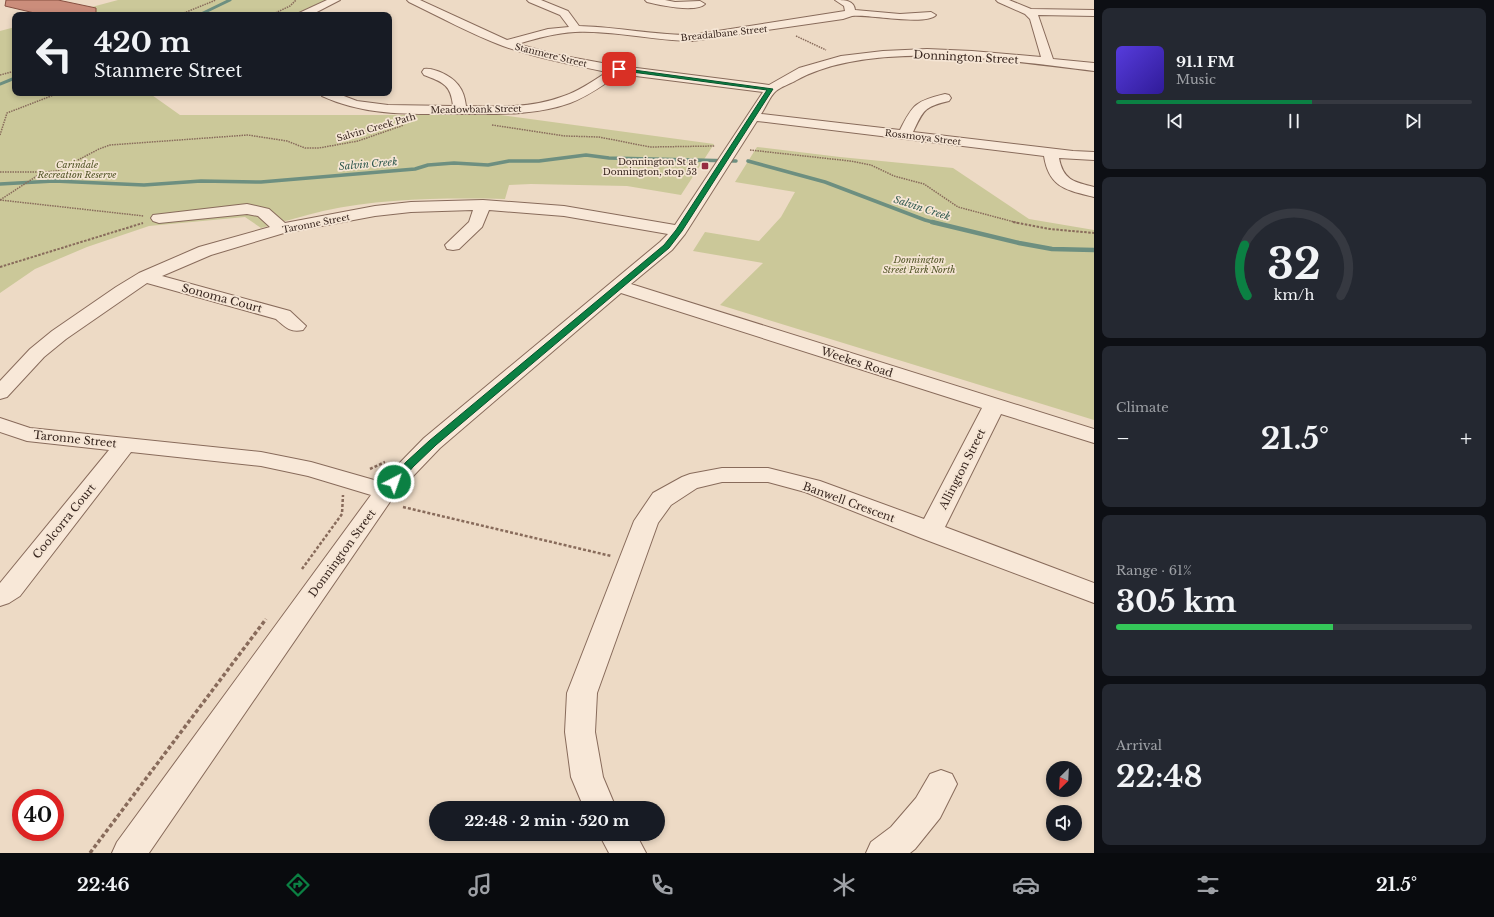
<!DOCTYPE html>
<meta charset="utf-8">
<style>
:root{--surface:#171b24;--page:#242831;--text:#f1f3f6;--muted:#9ea1a6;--line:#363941;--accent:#0b8043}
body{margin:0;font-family:"Libre Baskerville",serif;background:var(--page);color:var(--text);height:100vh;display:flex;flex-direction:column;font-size:15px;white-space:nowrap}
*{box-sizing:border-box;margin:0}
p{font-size:13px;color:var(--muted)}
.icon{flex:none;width:22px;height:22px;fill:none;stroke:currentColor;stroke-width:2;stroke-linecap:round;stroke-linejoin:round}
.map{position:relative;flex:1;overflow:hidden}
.sheet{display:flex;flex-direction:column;gap:8px;padding:8px;background:#0d0f14;width:400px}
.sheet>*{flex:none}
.hud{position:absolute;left:12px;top:12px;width:380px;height:84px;border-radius:8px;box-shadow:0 2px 6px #0003;background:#171b24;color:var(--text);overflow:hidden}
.needle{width:26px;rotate:204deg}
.tools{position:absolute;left:1046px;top:761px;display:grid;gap:8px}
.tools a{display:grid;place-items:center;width:36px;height:36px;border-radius:50%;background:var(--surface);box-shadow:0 2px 6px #0003;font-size:20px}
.speed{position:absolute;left:12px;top:789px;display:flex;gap:8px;font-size:20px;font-weight:700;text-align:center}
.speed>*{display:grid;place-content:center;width:52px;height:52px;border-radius:50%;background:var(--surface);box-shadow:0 2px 6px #0003;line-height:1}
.speed .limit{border:6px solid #d22;background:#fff;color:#111}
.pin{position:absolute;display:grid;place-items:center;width:34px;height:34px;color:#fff;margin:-17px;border-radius:8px;box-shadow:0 2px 6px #0006}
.me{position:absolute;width:44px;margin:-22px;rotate:41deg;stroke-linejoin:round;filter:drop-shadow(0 0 3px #0008)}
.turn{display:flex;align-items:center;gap:14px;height:84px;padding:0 16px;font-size:18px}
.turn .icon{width:52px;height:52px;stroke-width:2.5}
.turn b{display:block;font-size:28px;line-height:34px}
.big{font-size:30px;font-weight:800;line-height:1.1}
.sheet .card{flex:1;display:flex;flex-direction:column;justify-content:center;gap:6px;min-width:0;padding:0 14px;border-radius:8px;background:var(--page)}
.sheet .dial{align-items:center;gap:0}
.dial svg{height:104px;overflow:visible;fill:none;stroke:var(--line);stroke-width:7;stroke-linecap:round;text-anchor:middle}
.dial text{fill:var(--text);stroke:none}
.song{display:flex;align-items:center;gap:12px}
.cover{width:48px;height:48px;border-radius:6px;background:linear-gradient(135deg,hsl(250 70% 55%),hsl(250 70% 35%))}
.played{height:4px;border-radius:2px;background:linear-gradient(90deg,var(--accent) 55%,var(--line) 55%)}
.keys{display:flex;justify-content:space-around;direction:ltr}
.heat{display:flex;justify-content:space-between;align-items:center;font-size:22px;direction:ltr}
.charge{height:6px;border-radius:3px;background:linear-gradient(90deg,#34c759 61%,var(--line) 0)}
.trip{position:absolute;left:429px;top:801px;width:236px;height:40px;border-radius:20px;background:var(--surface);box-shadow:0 2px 6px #0003;font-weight:800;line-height:40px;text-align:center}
.tabs{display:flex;height:64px;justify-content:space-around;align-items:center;background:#090b0e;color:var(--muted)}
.tabs .icon{width:28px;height:28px}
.tabs .active{color:var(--accent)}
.tabs b{font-size:18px;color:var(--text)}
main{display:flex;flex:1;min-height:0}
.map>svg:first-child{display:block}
.green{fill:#cbc899}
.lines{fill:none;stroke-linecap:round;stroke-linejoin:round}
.stream-far2{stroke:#6d8f80;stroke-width:3}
.stream-far1{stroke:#6d8f80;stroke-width:3.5}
.stream{stroke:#6d8f80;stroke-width:4.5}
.building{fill:#cb8d7b;stroke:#865041}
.minor-casing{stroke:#886b5b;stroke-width:2}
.path-far3{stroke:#886b5b;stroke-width:1.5;stroke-dasharray:1.5 1;stroke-linecap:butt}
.path-far2{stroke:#886b5b;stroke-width:2;stroke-dasharray:2.5 1.5;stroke-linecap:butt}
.path-far1{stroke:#886b5b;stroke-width:2.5;stroke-dasharray:3 2;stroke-linecap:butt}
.path{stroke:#886b5b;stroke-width:3.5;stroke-dasharray:4 2.5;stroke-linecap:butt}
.minor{fill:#f8e8d8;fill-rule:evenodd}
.route{fill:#0b8043;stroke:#07532c}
.poi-dot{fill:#952c41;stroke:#f5e5d4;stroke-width:1.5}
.labels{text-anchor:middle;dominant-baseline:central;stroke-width:3.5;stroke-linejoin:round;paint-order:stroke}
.far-street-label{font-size:9px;fill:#38261f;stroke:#f5e5d4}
.far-poi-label{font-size:9px;fill:#38261f;stroke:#f5e5d4;text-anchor:end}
.far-park-label{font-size:9px;font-style:italic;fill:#515426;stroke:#f5e5d4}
.far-water-label{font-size:10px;font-style:italic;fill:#2e574d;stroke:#f5e5d4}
.street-label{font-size:11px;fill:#38261f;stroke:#f5e5d4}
</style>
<main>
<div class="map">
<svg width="1094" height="853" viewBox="0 0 1094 853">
<rect width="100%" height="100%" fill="#eddac5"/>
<g class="green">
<polygon points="118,0 326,0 293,15 62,15"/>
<path d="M15 27V93H149L180 115H500L714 144 681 195 627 186 531 184 509 185 505 199C445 198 382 198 323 211 302 216 282 222 261 228L245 217 149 226 87 247 35 269 0 293V31Z"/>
<polygon points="757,147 840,157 953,168 1029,219 1094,230 1094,420 720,305 763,263 693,251 705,232 759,241 781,217 795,192 735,182"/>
</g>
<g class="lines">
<g class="stream-far2">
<polyline points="199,15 230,0"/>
<polyline points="0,84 15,78"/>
</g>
<g class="stream-far1">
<polyline points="748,161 825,182 925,220 936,223"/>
<polyline points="0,184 54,181 144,185 201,181 261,182 415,169 428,165 454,163 488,165 509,161 539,161 586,155 609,158 736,161"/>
</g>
<polyline class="stream" points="932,222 1019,243 1052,249 1094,250"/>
</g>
<polygon class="building" points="6,0 58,0 96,8 96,15 43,15 5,6"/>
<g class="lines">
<defs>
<g id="minor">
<polygon points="327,0 340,0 311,15 298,15 299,13"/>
<path d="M407 0H420L507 40 548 29 569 27 560 15 529 2 527 0H541L568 11 579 26C617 27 654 35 692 35L845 11 844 6 835 0C844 0 854 0 855 10L900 14 931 12 936 15C926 26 868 14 852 16 849 17 846 18 843 19L692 41C653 41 614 30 575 32 556 33 537 38 518 44L553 54 613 65 769 85 799 68 841 56 883 51 927 49 972 51 1041 57 1030 19 1025 14 998 2 996 0H1009L1031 9 1094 10V16L1038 15 1053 59 1094 63V71C1009 61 872 38 795 81 789 84 781 87 776 91 770 96 766 107 761 114L900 130C913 104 916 101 945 94L949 95 951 98 949 101C924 107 924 109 913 132L1073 151 1094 152V160L1059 158C1063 180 1074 182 1094 187V197C1067 190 1049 188 1044 156L757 121 685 234 672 250 631 284 1094 429V443L1001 414 945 527 1094 583V603L921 538 805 492 768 482H722L697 488 671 505 658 523 597 693 595 732 603 777 616 808H584L571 777 565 732 567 693 634 521 653 493 682 477 690 474 722 468H768L820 481 924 519 982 408 621 293 440 448 394 496 149 853H112L117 842 371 495 308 476 261 466 131 452 20 596 9 603 0 606V583L109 450 27 441 0 432V418L30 428 261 452 311 462 381 482 424 438 660 242 668 234 564 216 489 210 482 227 459 249 453 250 447 249 445 245 469 222 473 210 411 212 375 216 284 233 211 255 162 276 290 311 306 326 303 330C290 333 285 327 276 319L147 283 66 339 44 357 7 397 0 399V381L30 349 52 331 116 287 139 273 199 247 270 227 258 216 247 214 159 223 153 221 151 218 153 215 247 204 269 209 285 223 375 206 411 202 483 200 564 206 675 225 763 92 620 74C604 84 589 96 570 103 534 116 494 114 456 114 410 114 365 116 322 96L320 93H336L357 101 388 105 453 106C451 84 442 82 424 75L422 72 424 69C430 68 434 70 440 72 456 79 464 88 466 106 498 107 531 108 561 97 578 92 593 81 607 72 572 65 537 58 503 46 471 34 440 17 409 2Z"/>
<path d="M645 0H665L675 2 700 1 705 4C696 13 658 5 647 2Z"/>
<polygon points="941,770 952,774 957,784 940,818 915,849 910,853 866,853 871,842 891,827 916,798 930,774"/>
<polygon points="599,834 636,834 646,853 609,853"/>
</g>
</defs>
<use href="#minor" class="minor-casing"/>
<g class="path-far3">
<polyline points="179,15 216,0"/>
<polyline points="271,15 290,6 296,0"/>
<polyline points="796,36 826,50"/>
<polyline points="0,75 15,71"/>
<polyline points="492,125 565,136 599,137 650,147 715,146"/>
<polyline points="0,135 7,113 59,93"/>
<polyline points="750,150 850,161 871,165 894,176 924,184 958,207 1018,223"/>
<polyline points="0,172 43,172 0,200"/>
<polyline points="43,172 57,171 99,149 110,145 248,135 287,141 305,148 319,148 358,141 404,125"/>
<polyline points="0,200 144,216"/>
</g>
<g class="path-far2">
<polyline points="1013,222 1050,229 1094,233"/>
<polyline points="0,267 143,223"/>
</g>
<g class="path-far1">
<polyline points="370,469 385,462"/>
<polyline points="403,507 611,556"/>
<polyline points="302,569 342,514 343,495"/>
</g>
<polyline class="path" points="90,853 266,619"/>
<use href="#minor" class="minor"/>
</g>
<polygon class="route" points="619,68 773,89 682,231 669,248 436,445 413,467 398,485 391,485 389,482 391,480 406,462 429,441 664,245 676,230 767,90 617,70"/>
<rect class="poi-dot" x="701" y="162" width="8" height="8" rx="2"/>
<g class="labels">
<g class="far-street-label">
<text transform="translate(724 33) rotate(-6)">Breadalbane Street</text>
<text transform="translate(551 55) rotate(14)">Stanmere Street</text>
<text transform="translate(476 109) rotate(-1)">Meadowbank Street</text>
<text transform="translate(376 127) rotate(-16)">Salvin Creek Path</text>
<text transform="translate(923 137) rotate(7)">Rossmoya Street</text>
<text transform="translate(316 223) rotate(-11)">Taronne Street</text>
</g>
<g class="far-poi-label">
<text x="697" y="161">Donnington St at<tspan x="697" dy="10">Donnington, stop 53</tspan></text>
</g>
<g class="far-park-label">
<text x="77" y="164">Carindale<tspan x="77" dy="10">Recreation Reserve</tspan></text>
<text x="919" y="259">Donnington<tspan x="919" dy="10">Street Park North</tspan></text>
</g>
<g class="far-water-label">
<text transform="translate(368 164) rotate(-5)">Salvin Creek</text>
<text transform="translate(922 208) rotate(18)">Salvin Creek</text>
</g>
<g class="street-label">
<text transform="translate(966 57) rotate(3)">Donnington Street</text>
<text transform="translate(222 298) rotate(15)">Sonoma Court</text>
<text transform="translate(857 362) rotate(18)">Weekes Road</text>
<text transform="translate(75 439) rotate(6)">Taronne Street</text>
<text transform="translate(962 469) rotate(-63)">Allington Street</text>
<text transform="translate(849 502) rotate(20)">Banwell Crescent</text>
<text transform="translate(64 521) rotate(-51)">Coolcorra Court</text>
<text transform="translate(342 553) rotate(-54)">Donnington Street</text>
</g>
</g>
</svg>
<div class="tools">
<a><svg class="needle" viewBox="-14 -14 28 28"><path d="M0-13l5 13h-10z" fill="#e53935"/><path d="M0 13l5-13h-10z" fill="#9ea1a6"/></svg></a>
<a><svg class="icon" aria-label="sound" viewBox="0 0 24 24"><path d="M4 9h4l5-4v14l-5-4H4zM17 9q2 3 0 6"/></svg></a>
</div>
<div class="speed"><div class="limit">40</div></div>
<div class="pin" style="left:619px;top:69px;background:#d93025"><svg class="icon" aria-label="arrive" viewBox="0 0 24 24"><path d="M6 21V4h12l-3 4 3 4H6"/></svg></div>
<svg class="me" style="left:394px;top:482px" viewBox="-20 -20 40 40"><circle r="17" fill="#0b8043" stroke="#fff" stroke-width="3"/><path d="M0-11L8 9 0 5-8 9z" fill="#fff"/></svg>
<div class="trip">22:48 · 2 min · 520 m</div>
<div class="hud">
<div class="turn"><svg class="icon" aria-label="left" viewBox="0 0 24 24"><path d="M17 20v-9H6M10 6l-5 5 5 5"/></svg><div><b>420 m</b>Stanmere Street</div></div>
</div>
</div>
<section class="sheet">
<div class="card">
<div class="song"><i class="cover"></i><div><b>91.1 FM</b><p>Music</p></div></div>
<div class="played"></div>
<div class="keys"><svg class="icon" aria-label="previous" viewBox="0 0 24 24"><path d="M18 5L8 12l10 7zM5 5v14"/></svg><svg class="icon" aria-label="pause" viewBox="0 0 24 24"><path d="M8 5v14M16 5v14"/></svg><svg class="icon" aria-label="next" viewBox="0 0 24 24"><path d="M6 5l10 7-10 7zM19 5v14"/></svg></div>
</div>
<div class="card dial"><svg viewBox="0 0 100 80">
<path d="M14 69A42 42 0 1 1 86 69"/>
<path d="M14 69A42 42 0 0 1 12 30" stroke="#0b8043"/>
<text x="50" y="56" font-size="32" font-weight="700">32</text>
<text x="50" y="72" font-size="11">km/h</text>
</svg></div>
<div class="card"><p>Climate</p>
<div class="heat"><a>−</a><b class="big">21.5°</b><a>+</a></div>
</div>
<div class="card"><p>Range · 61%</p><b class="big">305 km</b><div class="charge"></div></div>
<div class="card"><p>Arrival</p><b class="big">22:48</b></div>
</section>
</main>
<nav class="tabs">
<b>22:46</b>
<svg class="icon active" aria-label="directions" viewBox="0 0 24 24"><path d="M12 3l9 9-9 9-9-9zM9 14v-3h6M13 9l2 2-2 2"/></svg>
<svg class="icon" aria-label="music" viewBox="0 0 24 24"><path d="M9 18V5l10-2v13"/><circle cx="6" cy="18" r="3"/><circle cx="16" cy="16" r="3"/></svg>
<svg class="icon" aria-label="phone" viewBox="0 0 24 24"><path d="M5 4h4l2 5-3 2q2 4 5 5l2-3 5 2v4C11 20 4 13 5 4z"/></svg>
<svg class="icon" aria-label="climate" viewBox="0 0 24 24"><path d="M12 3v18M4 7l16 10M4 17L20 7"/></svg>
<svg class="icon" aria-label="car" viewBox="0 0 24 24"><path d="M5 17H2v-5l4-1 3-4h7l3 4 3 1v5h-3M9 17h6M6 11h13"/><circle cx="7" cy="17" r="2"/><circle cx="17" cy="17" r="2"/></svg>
<svg class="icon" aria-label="filters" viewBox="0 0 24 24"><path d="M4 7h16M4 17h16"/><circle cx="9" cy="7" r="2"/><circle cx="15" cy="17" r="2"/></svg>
<b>21.5°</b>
</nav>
